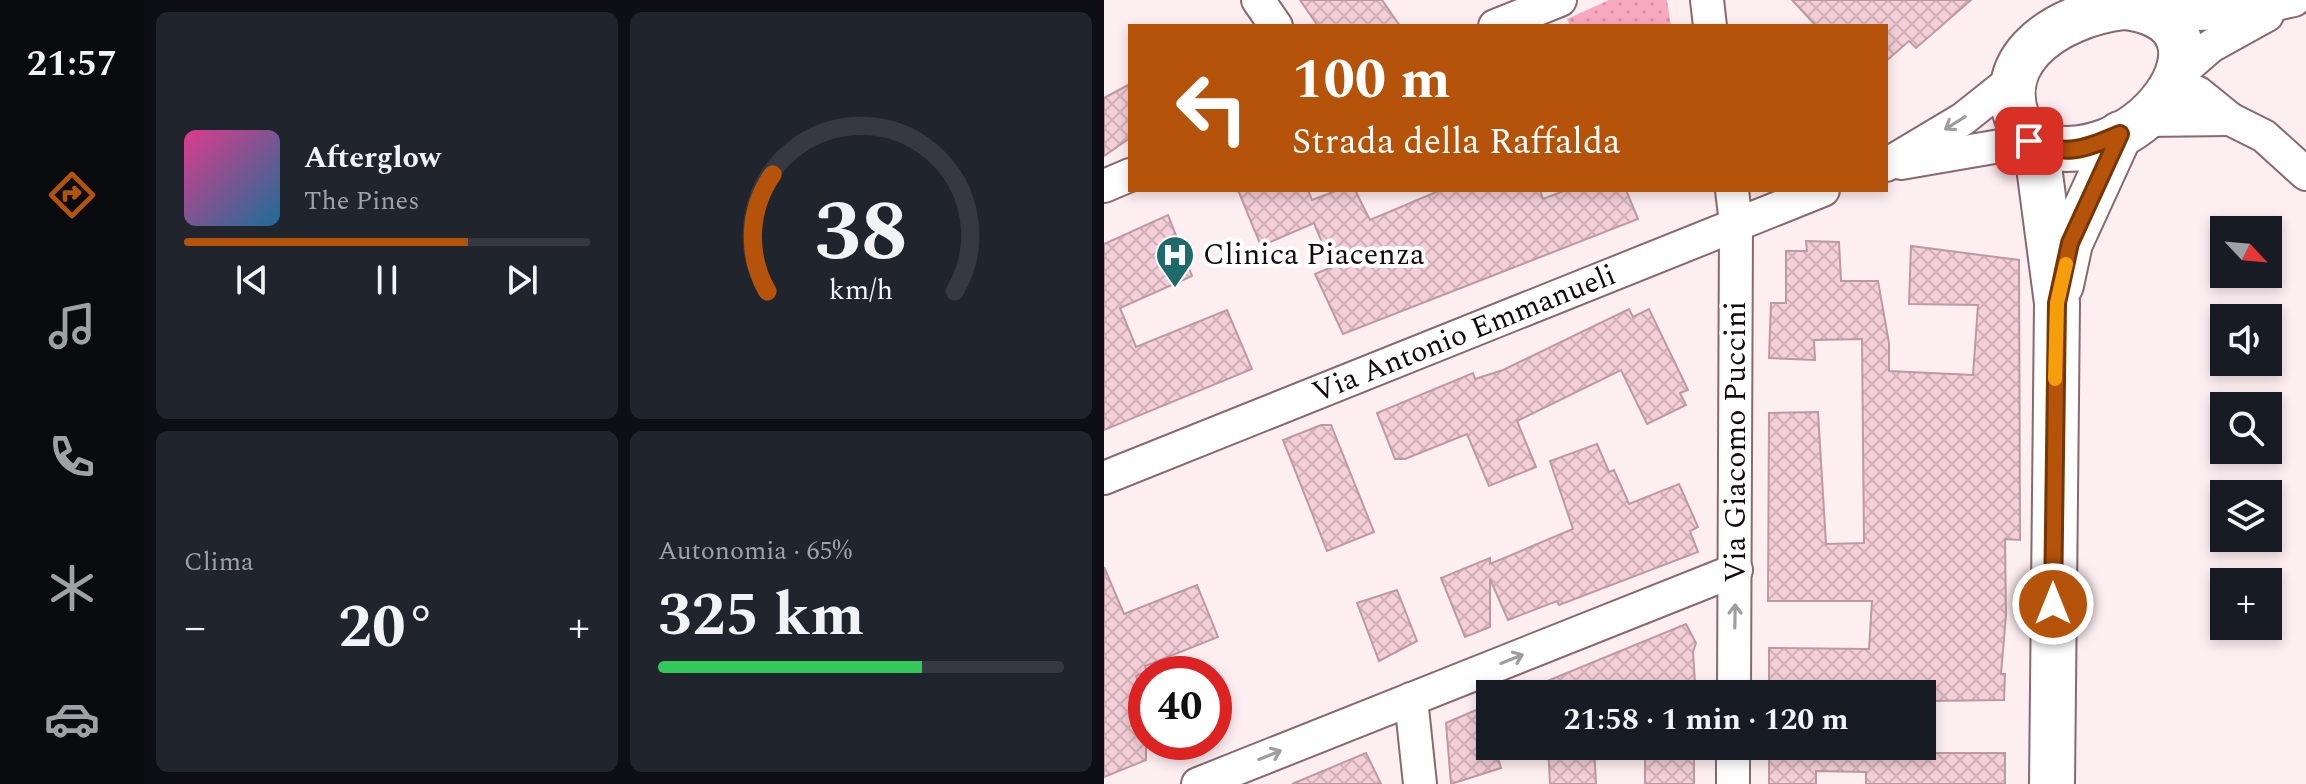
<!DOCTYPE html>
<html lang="it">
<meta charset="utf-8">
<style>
:root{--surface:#171b24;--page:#20242c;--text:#f1f3f6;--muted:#9ea1a6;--line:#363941;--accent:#b45309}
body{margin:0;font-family:Spectral,serif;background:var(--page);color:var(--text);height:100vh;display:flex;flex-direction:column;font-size:30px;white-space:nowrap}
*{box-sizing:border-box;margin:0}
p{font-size:26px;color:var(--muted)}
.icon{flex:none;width:44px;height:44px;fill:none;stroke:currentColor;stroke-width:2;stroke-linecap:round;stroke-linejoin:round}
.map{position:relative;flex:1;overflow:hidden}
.sheet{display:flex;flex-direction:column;gap:12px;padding:12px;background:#0d0f14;width:960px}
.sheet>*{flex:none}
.guide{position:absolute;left:24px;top:24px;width:760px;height:168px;border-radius:0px;box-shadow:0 4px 12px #0003;background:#b45309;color:#fff;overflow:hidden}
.needle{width:52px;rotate:116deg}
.tools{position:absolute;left:1106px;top:216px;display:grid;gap:16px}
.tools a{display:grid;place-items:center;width:72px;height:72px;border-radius:0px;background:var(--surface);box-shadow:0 4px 12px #0003;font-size:40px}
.speed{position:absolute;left:24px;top:656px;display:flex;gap:16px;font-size:40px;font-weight:700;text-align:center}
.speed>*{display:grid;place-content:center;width:104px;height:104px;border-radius:50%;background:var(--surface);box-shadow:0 4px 12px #0003;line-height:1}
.speed .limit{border:12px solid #d22;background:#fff;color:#111}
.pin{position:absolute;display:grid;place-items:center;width:68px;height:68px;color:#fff;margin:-34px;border-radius:16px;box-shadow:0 4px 12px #0006}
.me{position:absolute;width:88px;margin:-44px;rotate:0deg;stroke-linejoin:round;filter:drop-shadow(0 0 6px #0008)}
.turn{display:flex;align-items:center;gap:28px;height:168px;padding:0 32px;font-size:36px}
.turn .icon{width:104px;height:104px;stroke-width:2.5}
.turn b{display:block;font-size:56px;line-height:68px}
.big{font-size:60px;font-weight:700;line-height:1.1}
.sheet .card{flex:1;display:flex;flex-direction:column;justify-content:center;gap:12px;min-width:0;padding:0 28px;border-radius:12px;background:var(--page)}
.sheet .dial{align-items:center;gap:0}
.dial svg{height:208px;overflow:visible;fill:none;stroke:var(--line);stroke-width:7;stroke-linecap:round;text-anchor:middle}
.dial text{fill:var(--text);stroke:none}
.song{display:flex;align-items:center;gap:24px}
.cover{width:96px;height:96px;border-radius:12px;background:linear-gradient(135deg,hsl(330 70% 55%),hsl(200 70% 35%))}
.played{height:8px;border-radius:4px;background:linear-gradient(90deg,var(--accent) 70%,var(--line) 70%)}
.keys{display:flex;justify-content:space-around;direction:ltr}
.heat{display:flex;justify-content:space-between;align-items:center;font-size:44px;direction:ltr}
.charge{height:12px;border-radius:6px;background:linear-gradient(90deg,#34c759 65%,var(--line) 0)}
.sheet .tiles{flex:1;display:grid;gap:12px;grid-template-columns:repeat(2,1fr)}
.trip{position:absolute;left:372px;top:680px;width:460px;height:80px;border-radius:0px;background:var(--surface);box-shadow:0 4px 12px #0003;font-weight:700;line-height:80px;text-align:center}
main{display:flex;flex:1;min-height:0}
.dock{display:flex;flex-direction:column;width:144px;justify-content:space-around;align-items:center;background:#090b0e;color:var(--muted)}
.dock .icon{width:56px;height:56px}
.dock .active{color:var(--accent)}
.dock b{font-size:36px;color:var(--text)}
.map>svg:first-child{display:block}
.grass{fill:url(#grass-dots)}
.building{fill:url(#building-cross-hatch);stroke:#bd9aa3;stroke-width:2}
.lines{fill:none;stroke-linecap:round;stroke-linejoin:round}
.street-casing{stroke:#886871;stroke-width:36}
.secondary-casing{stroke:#886871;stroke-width:48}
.street{stroke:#fff;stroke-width:32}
.secondary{stroke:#fff;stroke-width:44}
.oneway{stroke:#a19d9e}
.route-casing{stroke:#753606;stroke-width:20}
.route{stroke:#b45309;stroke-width:14}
.slow{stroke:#f59e0b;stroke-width:14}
.labels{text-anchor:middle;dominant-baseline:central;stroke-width:8;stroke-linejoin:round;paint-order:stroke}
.poi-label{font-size:30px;fill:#15090d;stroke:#fff;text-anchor:start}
.street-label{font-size:30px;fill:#15090d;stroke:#fff}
</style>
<main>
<nav class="dock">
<b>21:57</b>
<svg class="icon active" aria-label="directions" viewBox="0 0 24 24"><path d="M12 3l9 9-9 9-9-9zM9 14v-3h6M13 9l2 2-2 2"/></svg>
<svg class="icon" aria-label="music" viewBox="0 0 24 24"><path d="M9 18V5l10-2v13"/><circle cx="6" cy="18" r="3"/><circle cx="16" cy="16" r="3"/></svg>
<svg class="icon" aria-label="phone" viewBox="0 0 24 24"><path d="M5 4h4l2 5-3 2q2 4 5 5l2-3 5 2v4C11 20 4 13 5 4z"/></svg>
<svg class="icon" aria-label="climate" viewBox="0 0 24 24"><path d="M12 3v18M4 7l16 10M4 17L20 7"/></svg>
<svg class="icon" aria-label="car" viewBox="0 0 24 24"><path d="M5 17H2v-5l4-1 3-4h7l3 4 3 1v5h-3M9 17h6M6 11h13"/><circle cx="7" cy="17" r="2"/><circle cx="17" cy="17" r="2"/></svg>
</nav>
<section class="sheet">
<div class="tiles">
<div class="card">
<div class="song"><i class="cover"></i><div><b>Afterglow</b><p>The Pines</p></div></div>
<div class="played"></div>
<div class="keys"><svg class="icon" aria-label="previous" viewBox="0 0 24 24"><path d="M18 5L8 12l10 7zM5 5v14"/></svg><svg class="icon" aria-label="pause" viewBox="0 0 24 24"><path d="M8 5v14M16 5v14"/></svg><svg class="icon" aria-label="next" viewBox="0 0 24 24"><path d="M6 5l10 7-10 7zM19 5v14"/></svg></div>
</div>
<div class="card dial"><svg viewBox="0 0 100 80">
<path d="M14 69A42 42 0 1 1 86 69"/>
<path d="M14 69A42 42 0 0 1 16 24" stroke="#b45309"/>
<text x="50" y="56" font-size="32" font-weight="700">38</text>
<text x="50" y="72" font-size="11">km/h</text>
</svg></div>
<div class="card"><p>Clima</p>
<div class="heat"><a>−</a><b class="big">20°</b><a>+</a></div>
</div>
<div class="card"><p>Autonomia · 65%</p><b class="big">325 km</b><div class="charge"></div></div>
</div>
</section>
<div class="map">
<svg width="1202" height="784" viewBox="0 0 1202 784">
<defs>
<pattern id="grass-dots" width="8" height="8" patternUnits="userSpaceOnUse" patternTransform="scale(2)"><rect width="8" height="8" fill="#f8aac1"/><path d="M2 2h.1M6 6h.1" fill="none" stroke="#d491a5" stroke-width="1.8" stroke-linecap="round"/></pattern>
<pattern id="building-cross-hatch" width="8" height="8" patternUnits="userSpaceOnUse" patternTransform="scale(2)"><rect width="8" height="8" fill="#f4ced8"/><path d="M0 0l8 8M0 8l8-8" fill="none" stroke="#d0b0b8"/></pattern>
</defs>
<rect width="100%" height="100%" fill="#fdeef2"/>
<polygon class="grass" points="505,0 563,0 567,26 466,26 463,19"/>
<g class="building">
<polygon points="196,0 278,0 296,26 214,26"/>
<polygon points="688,0 867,0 812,48 805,41 782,61 782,26 712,26"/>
<polygon points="26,84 26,138 0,156 0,98"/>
<polygon points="134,190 204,190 208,200 234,190 251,190 266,220 337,190 436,190 439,199 462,190 522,190 534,219 239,334 211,274 228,267 210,223 157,246"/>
<polygon points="64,215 88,276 16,308 32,347 123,310 148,369 0,430 0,244"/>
<polygon points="702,241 735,242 737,281 774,281 785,343 785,371 869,375 874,305 805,304 807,246 915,260 916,540 901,539 902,615 897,674 901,674 900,700 826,701 826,694 665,694 665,648 765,649 768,601 664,601 665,413 714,412 722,544 760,543 758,339 710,340 711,360 665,358 667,303 682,303 682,251 703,251"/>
<polygon points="525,309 529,317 545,309 584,390 576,393 582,405 543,424 517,370 413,421 432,467 385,486 363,434 301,459 291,459 273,413 369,373 371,379 399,370"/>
<polygon points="217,425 227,425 270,532 223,551 179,440"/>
<polygon points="493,444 505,472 510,470 525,504 575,484 594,527 586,531 594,552 455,605 453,601 404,620 386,579 386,627 361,637 337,578 386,558 386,564 469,529 446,461"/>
<polygon points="0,567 20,614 93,585 114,637 41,666 43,671 32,676 42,701 42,760 0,777"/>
<polygon points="293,590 313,641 275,661 253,603"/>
<polygon points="582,624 592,643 589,652 591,684 566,694 412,694"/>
<polygon points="386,704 386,746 390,746 397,768 347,784 342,723"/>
<polygon points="444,746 490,746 492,784 446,784"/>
<rect x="541" y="746" width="49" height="38"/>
<polygon points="665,746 803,746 802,753 901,753 901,784 762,784 762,772 712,771 712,784 665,784"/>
<polygon points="262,753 277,784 188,784"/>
</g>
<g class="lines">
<defs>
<g id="street">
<polyline points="154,0 172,26"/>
<polyline points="603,0 606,26"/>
<polyline points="1047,15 1130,13 1190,0"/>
<polyline points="391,26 456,0"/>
<polyline points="1076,73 1107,46 1163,15"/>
<polyline points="1072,83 1094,93 1126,119 1160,136 1202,174"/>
<polyline points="1040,120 1126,119"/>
<polyline points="797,163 925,141"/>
<polyline points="782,165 859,119 913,76"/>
<polyline points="0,186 26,175"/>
<polyline points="628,190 632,224 630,694"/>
<path id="s1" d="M0 478 719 190"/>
<polyline points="307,699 316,784"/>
<polyline points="94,784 632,570"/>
<polyline points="629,784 629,746"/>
</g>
<g id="secondary">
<path d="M1020 7C1151 22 1030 186 925 141 874 65 951 15 1020 7Z"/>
<polyline points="932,144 953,303 948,784"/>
<polyline points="957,285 966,243 1016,134"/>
</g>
</defs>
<use href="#street" class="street-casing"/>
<use href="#secondary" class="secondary-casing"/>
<use href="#street" class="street"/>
<use href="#secondary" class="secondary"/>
</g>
<defs><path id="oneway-shaft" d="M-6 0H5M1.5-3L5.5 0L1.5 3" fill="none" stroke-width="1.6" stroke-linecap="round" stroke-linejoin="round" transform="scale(2)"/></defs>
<g class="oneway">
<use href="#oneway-shaft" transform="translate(851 123) rotate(148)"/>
<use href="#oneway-shaft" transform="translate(631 616) rotate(-89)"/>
<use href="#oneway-shaft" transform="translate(408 659) rotate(-22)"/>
<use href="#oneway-shaft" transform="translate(166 755) rotate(-22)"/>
</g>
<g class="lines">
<defs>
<path id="route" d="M925 141C963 157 980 149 1016 134L966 243 953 303 949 604"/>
</defs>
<use href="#route" class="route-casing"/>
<use href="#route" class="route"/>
<polyline class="slow" points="951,379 953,303 962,264"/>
</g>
<defs>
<symbol id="hospital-pin" viewBox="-11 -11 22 30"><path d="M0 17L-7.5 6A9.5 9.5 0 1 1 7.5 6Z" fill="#1f6b6c" stroke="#fff"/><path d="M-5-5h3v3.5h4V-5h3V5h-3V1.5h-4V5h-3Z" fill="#fff"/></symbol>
</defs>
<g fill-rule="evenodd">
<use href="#hospital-pin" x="49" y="233" width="44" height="60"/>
</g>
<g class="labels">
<g class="poi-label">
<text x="99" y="255">Clinica Piacenza</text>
</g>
<g class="street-label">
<text stroke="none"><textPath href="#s1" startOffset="388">Via Antonio Emmanueli</textPath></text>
<text transform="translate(632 442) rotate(-90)">Via Giacomo Puccini</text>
</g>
</g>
</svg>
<div class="tools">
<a><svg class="needle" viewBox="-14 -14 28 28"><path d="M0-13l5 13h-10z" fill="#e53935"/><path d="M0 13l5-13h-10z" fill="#9ea1a6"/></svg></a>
<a><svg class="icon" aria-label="sound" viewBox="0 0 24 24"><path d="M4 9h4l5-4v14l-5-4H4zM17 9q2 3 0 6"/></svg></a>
<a><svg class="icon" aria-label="search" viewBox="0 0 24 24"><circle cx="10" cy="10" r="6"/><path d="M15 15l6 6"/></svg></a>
<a><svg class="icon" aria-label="layers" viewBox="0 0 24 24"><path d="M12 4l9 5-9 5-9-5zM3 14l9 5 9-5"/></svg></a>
<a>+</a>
</div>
<div class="speed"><div class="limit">40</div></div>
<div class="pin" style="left:925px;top:141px;background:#d93025"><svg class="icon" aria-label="arrive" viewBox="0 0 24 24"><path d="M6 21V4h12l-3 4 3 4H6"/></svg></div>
<svg class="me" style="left:949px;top:604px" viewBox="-20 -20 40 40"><circle r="17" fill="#b45309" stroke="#fff" stroke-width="3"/><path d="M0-11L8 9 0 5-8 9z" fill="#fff"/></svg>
<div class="trip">21:58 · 1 min · 120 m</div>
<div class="guide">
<div class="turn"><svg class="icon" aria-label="left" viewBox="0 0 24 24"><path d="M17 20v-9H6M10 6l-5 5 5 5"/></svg><div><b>100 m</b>Strada della Raffalda</div></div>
</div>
</div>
</main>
